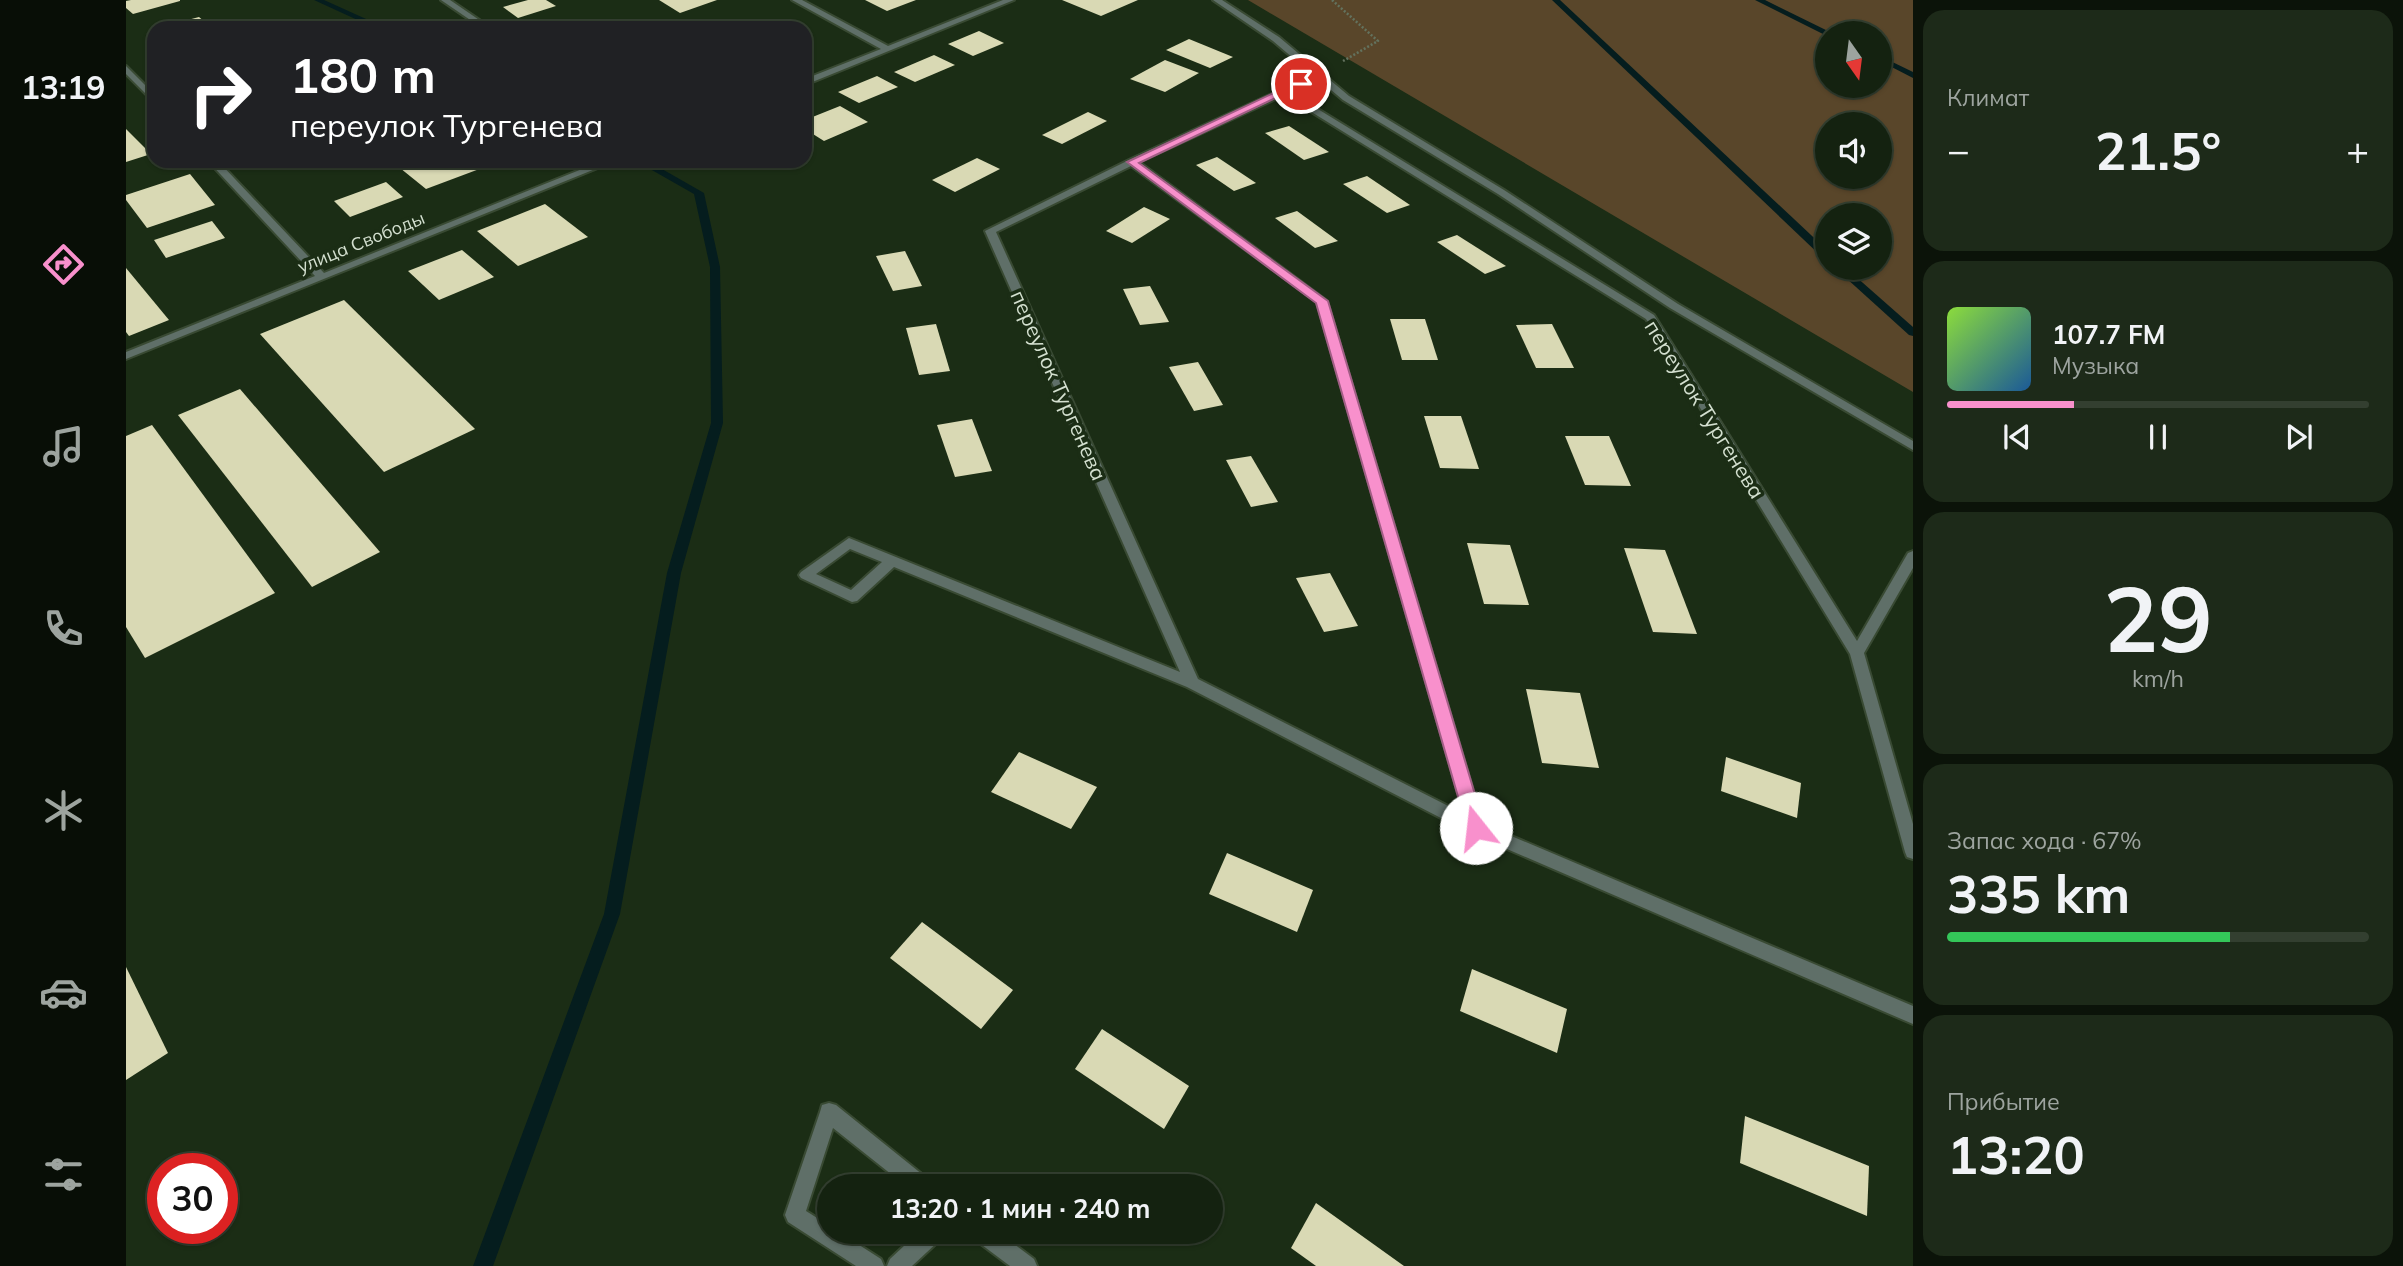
<!DOCTYPE html>
<html lang="ru">
<meta charset="utf-8">
<style>
:root{--surface:#142210;--page:#1d2a19;--text:#f1f3f6;--muted:#9da49f;--line:#333f30;--accent:#f890cc}
body{margin:0;font-family:Mulish,sans-serif;background:var(--page);color:var(--text);height:100vh;display:flex;flex-direction:column;font-size:26px;white-space:nowrap}
*{box-sizing:border-box;margin:0}
p{font-size:23px;color:var(--muted)}
.icon{flex:none;width:38px;height:38px;fill:none;stroke:currentColor;stroke-width:2;stroke-linecap:round;stroke-linejoin:round}
.map{position:relative;flex:1;overflow:hidden}
.details{display:flex;flex-direction:column;gap:10px;padding:10px;background:#0b1309;width:490px}
.details>*{flex:none}
.guide{position:absolute;left:21px;top:21px;width:665px;height:147px;border-radius:21px;box-shadow:0 2px 5px #0004,0 0 0 2px var(--line);background:#202124;color:#fff;overflow:hidden}
.needle{width:46px;rotate:166deg}
.controls{position:absolute;left:1689px;top:21px;display:grid;gap:14px}
.controls a{display:grid;place-items:center;width:77px;height:77px;border-radius:50%;background:var(--surface);box-shadow:0 2px 5px #0004,0 0 0 2px var(--line);font-size:35px}
.speed{position:absolute;left:21px;top:1153px;display:flex;gap:14px;font-size:35px;font-weight:700;text-align:center}
.speed>*{display:grid;place-content:center;width:91px;height:91px;border-radius:50%;background:var(--surface);box-shadow:0 2px 5px #0004,0 0 0 2px var(--line);line-height:1}
.speed .limit{border:10px solid #d22;background:#fff;color:#111}
.pin{position:absolute;display:grid;place-items:center;width:60px;height:60px;color:#fff;margin:-30px;border:4px solid #fff;border-radius:50%;box-shadow:0 2px 7px #0007}
.me{position:absolute;width:77px;margin:-38px;rotate:344deg;stroke-linejoin:round;filter:drop-shadow(0 0 5px #0008)}
.turn{display:flex;align-items:center;gap:24px;height:147px;padding:0 28px;font-size:32px}
.turn .icon{width:91px;height:91px;stroke-width:2.5}
.turn b{display:block;font-size:49px;line-height:60px}
.big{font-size:52px;font-weight:700;line-height:1.1}
.details .card{flex:1;display:flex;flex-direction:column;justify-content:center;gap:10px;min-width:0;padding:0 24px;border-radius:21px;background:var(--page)}
.details .dial{align-items:center;gap:0}
.dial b{font-size:91px;line-height:1}
.song{display:flex;align-items:center;gap:21px}
.cover{width:84px;height:84px;border-radius:10px;background:linear-gradient(135deg,hsl(90 70% 55%),hsl(210 70% 35%))}
.played{height:7px;border-radius:4px;background:linear-gradient(90deg,var(--accent) 30%,var(--line) 30%)}
.keys{display:flex;justify-content:space-around;direction:ltr}
.heat{display:flex;justify-content:space-between;align-items:center;font-size:38px;direction:ltr}
.charge{height:10px;border-radius:5px;background:linear-gradient(90deg,#34c759 67%,var(--line) 0)}
.trip{position:absolute;left:691px;top:1174px;width:406px;height:70px;border-radius:35px;background:var(--surface);box-shadow:0 2px 5px #0004,0 0 0 2px var(--line);font-weight:700;line-height:70px;text-align:center}
main{display:flex;flex:1;min-height:0}
.dock{display:flex;flex-direction:column;width:126px;justify-content:space-around;align-items:center;background:#080e06;color:var(--muted)}
.dock .icon{width:49px;height:49px}
.dock .selected{color:var(--accent)}
.dock b{font-size:32px;color:var(--text)}
.map>svg:first-child{display:block}
.green{fill:#59462a;fill-rule:evenodd}
.lines{fill:none;stroke-linecap:round;stroke-linejoin:round}
.stream{fill:#051d1e;fill-rule:evenodd}
.building{fill:#d9d9b4}
.minor-casing{stroke:#394a33;stroke-width:4}
.path{stroke:#63725e;stroke-width:2.5;stroke-dasharray:2 2;stroke-linecap:butt}
.minor{fill:#5f6f68;fill-rule:evenodd}
.route{fill:#f890cc;stroke:#a15e85;stroke-width:2}
.labels{text-anchor:middle;dominant-baseline:central;stroke-width:7;stroke-linejoin:round;paint-order:stroke}
.far-street-label{font-size:18px;fill:#d4e0d0;stroke:#1b2d15}
.street-label{font-size:21px;fill:#d4e0d0;stroke:#1b2d15}
</style>
<main>
<nav class="dock">
<b>13:19</b>
<svg class="icon selected" aria-label="directions" viewBox="0 0 24 24"><path d="M12 3l9 9-9 9-9-9zM9 14v-3h6M13 9l2 2-2 2"/></svg>
<svg class="icon" aria-label="music" viewBox="0 0 24 24"><path d="M9 18V5l10-2v13"/><circle cx="6" cy="18" r="3"/><circle cx="16" cy="16" r="3"/></svg>
<svg class="icon" aria-label="phone" viewBox="0 0 24 24"><path d="M5 4h4l2 5-3 2q2 4 5 5l2-3 5 2v4C11 20 4 13 5 4z"/></svg>
<svg class="icon" aria-label="climate" viewBox="0 0 24 24"><path d="M12 3v18M4 7l16 10M4 17L20 7"/></svg>
<svg class="icon" aria-label="car" viewBox="0 0 24 24"><path d="M5 17H2v-5l4-1 3-4h7l3 4 3 1v5h-3M9 17h6M6 11h13"/><circle cx="7" cy="17" r="2"/><circle cx="17" cy="17" r="2"/></svg>
<svg class="icon" aria-label="filters" viewBox="0 0 24 24"><path d="M4 7h16M4 17h16"/><circle cx="9" cy="7" r="2"/><circle cx="15" cy="17" r="2"/></svg>
</nav>
<div class="map">
<svg width="1787" height="1266" viewBox="0 0 1787 1266">
<rect width="100%" height="100%" fill="#1b2d15"/>
<path class="green" d="M1122 0H1787V392ZM1701 33H1754V86H1701ZM1701 124H1754V177H1701ZM1701 215H1754V268H1701Z"/>
<g class="lines">
<g class="stream">
<polygon points="188,0 198,0 260,28 249,28"/>
<polygon points="1426,0 1434,0 1701,250 1701,259 1697,258"/>
<polygon points="1629,0 1639,0 1706,33 1699,35"/>
<polygon points="1754,56 1787,72 1787,78 1754,61"/>
<polygon points="510,161 522,161 578,193 594,267 597,423 555,573 494,914 367,1266 347,1266 478,914 541,573 585,423 584,267 568,194"/>
<polygon points="1709,268 1720,268 1787,327 1787,336 1783,335"/>
</g>
</g>
<g class="building">
<polygon points="5,0 54,0 54,1 7,14 0,8 0,1"/>
<polygon points="402,0 420,0 430,6 392,18 377,7"/>
<polygon points="533,0 591,0 554,13"/>
<polygon points="739,0 790,0 761,11"/>
<polygon points="936,0 1012,0 975,16"/>
<polygon points="73,17 86,28 35,28 35,27"/>
<polygon points="853,31 878,43 847,56 822,44"/>
<polygon points="1063,39 1107,57 1084,68 1040,50"/>
<polygon points="808,55 829,65 789,82 768,72"/>
<polygon points="1039,60 1073,73 1039,92 1004,79"/>
<polygon points="751,76 772,87 733,103 712,92"/>
<polygon points="714,106 742,122 698,141 679,129 679,120"/>
<polygon points="962,112 981,121 936,144 916,135"/>
<polygon points="1163,126 1203,152 1178,160 1139,133"/>
<polygon points="0,129 25,154 0,162"/>
<polygon points="1091,157 1130,183 1108,191 1070,165"/>
<polygon points="851,158 874,169 829,192 806,180"/>
<polygon points="293,161 347,161 356,168 300,189 274,168"/>
<polygon points="64,174 89,205 21,228 0,200 0,195"/>
<polygon points="1241,176 1284,205 1261,213 1217,184"/>
<polygon points="260,182 277,197 224,217 208,201"/>
<polygon points="419,204 462,237 392,266 351,231"/>
<polygon points="1018,207 1044,219 1006,243 980,231"/>
<polygon points="1171,211 1212,241 1189,248 1149,218"/>
<polygon points="86,221 99,238 40,258 28,240"/>
<polygon points="1331,235 1380,266 1359,274 1311,242"/>
<polygon points="336,250 368,277 313,300 282,271"/>
<polygon points="779,251 796,286 767,291 750,256"/>
<polygon points="0,268 43,320 3,336 0,332"/>
<polygon points="1024,286 1043,322 1014,325 997,289"/>
<polygon points="218,300 349,429 258,472 134,334"/>
<polygon points="1264,319 1299,319 1312,360 1276,360"/>
<polygon points="810,324 824,371 793,375 780,328"/>
<polygon points="1426,324 1448,368 1410,368 1390,325"/>
<polygon points="1072,362 1097,405 1068,411 1043,367"/>
<polygon points="114,389 254,552 186,587 52,415"/>
<polygon points="1298,416 1335,416 1353,469 1314,468"/>
<polygon points="846,419 866,471 829,477 811,425"/>
<polygon points="26,425 149,593 19,658 0,627 0,436"/>
<polygon points="1439,436 1483,436 1505,486 1459,485"/>
<polygon points="1125,456 1152,502 1125,507 1100,460"/>
<polygon points="1341,543 1384,545 1403,605 1358,604"/>
<polygon points="1498,548 1539,550 1571,634 1527,632"/>
<polygon points="1204,573 1232,626 1198,632 1170,578"/>
<polygon points="1400,689 1454,693 1473,768 1416,763"/>
<polygon points="893,752 971,787 945,829 865,792"/>
<polygon points="1600,757 1675,783 1671,818 1595,791"/>
<polygon points="1101,853 1187,890 1171,932 1083,894"/>
<polygon points="796,922 887,990 855,1029 764,958"/>
<polygon points="0,967 42,1053 0,1080"/>
<polygon points="1346,969 1441,1009 1431,1053 1334,1011"/>
<polygon points="976,1029 1063,1086 1038,1129 949,1069"/>
<polygon points="1619,1116 1743,1166 1741,1216 1614,1163"/>
<polygon points="1190,1203 1278,1266 1190,1266 1165,1248"/>
</g>
<g class="lines">
<defs>
<g id="minor">
<polygon points="315,0 324,0 365,28 356,28"/>
<polygon points="666,0 676,0 762,46 877,0 888,0 679,85 679,79 755,49"/>
<path d="M1087 0H1096L1153 37 1223 96 1378 190 1552 304 1787 441V450L1544 308 1372 194 1217 100 1192 79 1164 92 1528 315 1731 641 1782 553 1787 551V568L1738 653 1787 824V859L1781 857 1779 852 1724 654 1520 319 1158 95 1013 162 1201 301 1357 824 1787 1006V1024L1344 833 1061 687 768 567 731 601 726 602 675 578 673 575 675 572 723 538 1054 672 859 231 1003 160 1187 75 1147 41ZM1005 166 1191 302 1338 814 1072 679 870 232ZM724 549 756 562 725 590 690 574Z"/>
<polygon points="0,66 28,94 28,102 0,74"/>
<polygon points="82,161 92,161 198,273 476,161 489,161 0,359 0,352 189,276"/>
<polygon points="703,1103 710,1105 802,1179 805,1186 780,1186 707,1128 680,1211 704,1226 704,1232 713,1232 755,1259 758,1266 730,1266 662,1222 659,1215 694,1112 696,1105"/>
<polygon points="793,1232 818,1232 815,1239 786,1266 761,1266 764,1259"/>
<polygon points="845,1232 872,1232 908,1259 911,1266 884,1266 848,1239"/>
</g>
</defs>
<use href="#minor" class="minor-casing"/>
<polyline class="path" points="1206,0 1252,41 1217,61"/>
<use href="#minor" class="minor"/>
</g>
<polygon class="route" points="1171,82 1179,84 1013,163 1202,301 1359,828 1356,833 1350,835 1343,833 1341,828 1190,303 1001,162"/>
<g class="labels">
<g class="far-street-label">
<text transform="translate(235 242) rotate(-22)">улица Свободы</text>
</g>
<g class="street-label">
<text transform="translate(933 385) rotate(66)">переулок Тургенева</text>
<text transform="translate(1579 409) rotate(58)">переулок Тургенева</text>
</g>
</g>
</svg>
<div class="controls">
<a><svg class="needle" viewBox="-14 -14 28 28"><path d="M0-13l5 13h-10z" fill="#e53935"/><path d="M0 13l5-13h-10z" fill="#9da49f"/></svg></a>
<a><svg class="icon" aria-label="sound" viewBox="0 0 24 24"><path d="M4 9h4l5-4v14l-5-4H4zM17 9q2 3 0 6"/></svg></a>
<a><svg class="icon" aria-label="layers" viewBox="0 0 24 24"><path d="M12 4l9 5-9 5-9-5zM3 14l9 5 9-5"/></svg></a>
</div>
<div class="speed"><div class="limit">30</div></div>
<div class="pin" style="left:1175px;top:84px;background:#d93025"><svg class="icon" aria-label="arrive" viewBox="0 0 24 24"><path d="M6 21V4h12l-3 4 3 4H6"/></svg></div>
<svg class="me" style="left:1350px;top:828px" viewBox="-20 -20 40 40"><circle r="19" fill="#fff"/><path d="M0-13L10 11 0 6-10 11z" fill="#f890cc"/></svg>
<div class="trip">13:20 · 1 мин · 240 m</div>
<div class="guide">
<div class="turn"><svg class="icon" aria-label="right" viewBox="0 0 24 24"><path d="M7 20v-9h11M14 6l5 5-5 5"/></svg><div><b>180 m</b>переулок Тургенева</div></div>
</div>
</div>
<section class="details">
<div class="card"><p>Климат</p>
<div class="heat"><a>−</a><b class="big">21.5°</b><a>+</a></div>
</div>
<div class="card">
<div class="song"><i class="cover"></i><div><b>107.7 FM</b><p>Музыка</p></div></div>
<div class="played"></div>
<div class="keys"><svg class="icon" aria-label="previous" viewBox="0 0 24 24"><path d="M18 5L8 12l10 7zM5 5v14"/></svg><svg class="icon" aria-label="pause" viewBox="0 0 24 24"><path d="M8 5v14M16 5v14"/></svg><svg class="icon" aria-label="next" viewBox="0 0 24 24"><path d="M6 5l10 7-10 7zM19 5v14"/></svg></div>
</div>
<div class="card dial"><b>29</b><p>km/h</p></div>
<div class="card"><p>Запас хода · 67%</p><b class="big">335 km</b><div class="charge"></div></div>
<div class="card"><p>Прибытие</p><b class="big">13:20</b></div>
</section>
</main>
